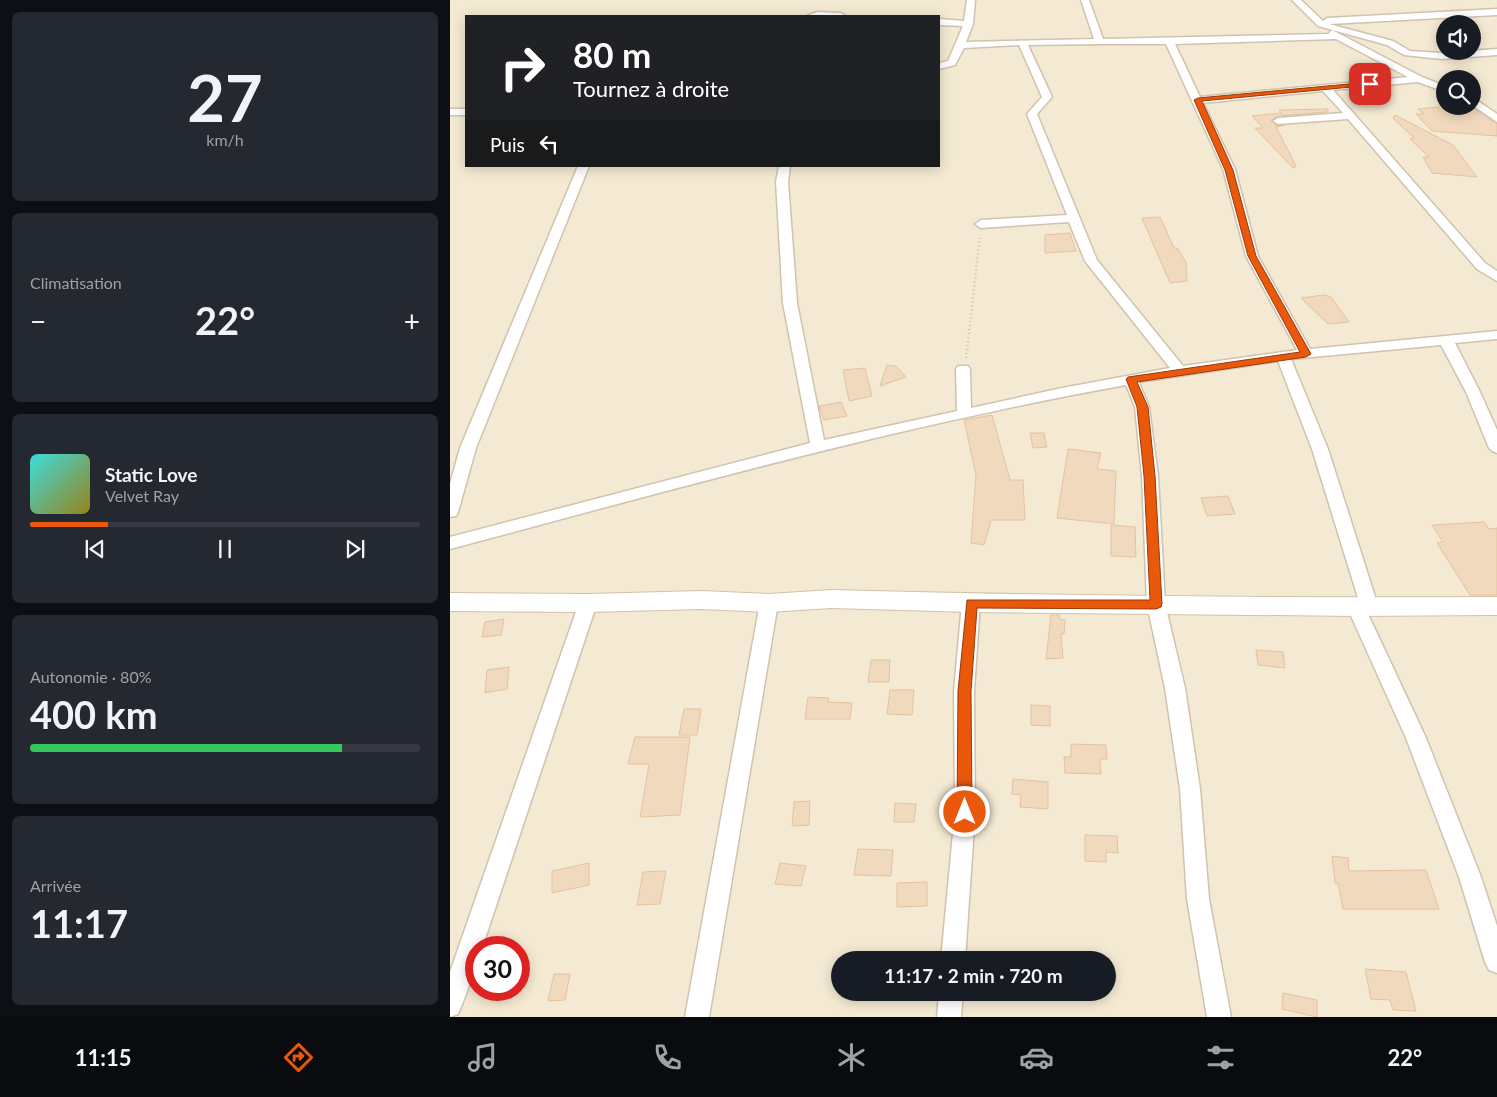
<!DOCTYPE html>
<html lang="fr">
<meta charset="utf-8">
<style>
:root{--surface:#171b24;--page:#242831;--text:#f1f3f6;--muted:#9ea1a6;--line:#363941;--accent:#ea580c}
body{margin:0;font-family:Lato,sans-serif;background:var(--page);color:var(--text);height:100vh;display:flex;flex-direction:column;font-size:19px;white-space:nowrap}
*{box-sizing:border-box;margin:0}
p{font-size:16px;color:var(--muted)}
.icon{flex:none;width:28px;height:28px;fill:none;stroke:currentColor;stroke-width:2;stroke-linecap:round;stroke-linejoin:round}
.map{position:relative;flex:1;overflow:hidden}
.side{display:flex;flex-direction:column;gap:12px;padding:12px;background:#0d0f14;width:450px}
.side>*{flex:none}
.hud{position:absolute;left:15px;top:15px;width:475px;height:152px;border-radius:0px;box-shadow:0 2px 12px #0003;background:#202124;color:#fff;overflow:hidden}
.tools{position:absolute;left:986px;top:15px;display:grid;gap:10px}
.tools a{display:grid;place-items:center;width:45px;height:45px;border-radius:50%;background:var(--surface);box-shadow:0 2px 12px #0003;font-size:25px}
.speed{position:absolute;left:15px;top:936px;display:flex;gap:10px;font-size:25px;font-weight:700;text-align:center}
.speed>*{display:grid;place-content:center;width:65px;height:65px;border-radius:50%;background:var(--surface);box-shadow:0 2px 12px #0003;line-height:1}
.speed .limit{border:8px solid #d22;background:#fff;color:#111}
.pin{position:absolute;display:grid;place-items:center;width:42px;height:42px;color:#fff;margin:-21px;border-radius:10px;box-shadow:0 2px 8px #0006}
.me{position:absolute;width:55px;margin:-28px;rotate:0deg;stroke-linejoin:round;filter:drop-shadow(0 0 4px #0008)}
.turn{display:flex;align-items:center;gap:18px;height:105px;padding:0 25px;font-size:22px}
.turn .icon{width:65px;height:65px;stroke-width:2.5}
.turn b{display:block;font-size:35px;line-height:42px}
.then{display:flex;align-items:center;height:48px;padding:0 25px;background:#0003;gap:10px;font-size:19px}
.big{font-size:38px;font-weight:700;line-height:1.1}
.side .card{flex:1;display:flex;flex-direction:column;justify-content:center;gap:8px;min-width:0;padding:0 18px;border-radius:8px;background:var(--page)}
.side .dial{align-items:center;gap:0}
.dial b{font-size:65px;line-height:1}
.song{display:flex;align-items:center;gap:15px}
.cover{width:60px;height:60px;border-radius:8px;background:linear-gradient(135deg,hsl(180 70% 55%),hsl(50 70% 35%))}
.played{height:5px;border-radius:2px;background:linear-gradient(90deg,var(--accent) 20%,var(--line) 20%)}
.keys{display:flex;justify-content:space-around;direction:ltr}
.heat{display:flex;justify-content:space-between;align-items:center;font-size:28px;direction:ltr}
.charge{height:8px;border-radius:4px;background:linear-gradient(90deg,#34c759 80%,var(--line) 0)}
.trip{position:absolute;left:381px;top:951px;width:285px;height:50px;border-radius:25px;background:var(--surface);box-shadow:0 2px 12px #0003;font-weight:700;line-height:50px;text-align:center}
.tab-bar{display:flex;height:80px;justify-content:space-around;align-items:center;background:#090b0e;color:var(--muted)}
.tab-bar .icon{width:35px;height:35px}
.tab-bar .current{color:var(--accent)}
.tab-bar b{font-size:22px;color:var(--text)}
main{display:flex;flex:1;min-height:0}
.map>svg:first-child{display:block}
.residential{fill:#f4ead3;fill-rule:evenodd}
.building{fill:#f1d9bd;stroke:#e4c29d}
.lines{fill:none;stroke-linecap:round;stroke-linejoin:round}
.street-casing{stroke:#d0c2ae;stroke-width:3}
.secondary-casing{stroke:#d1c1a9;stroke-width:2}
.path{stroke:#d6bda0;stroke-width:2.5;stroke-dasharray:1 3;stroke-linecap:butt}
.street{fill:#fff;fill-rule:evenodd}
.secondary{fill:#fff;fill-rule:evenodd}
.route{fill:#ea580c;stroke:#983908}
</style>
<main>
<section class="side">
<div class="card dial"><b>27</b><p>km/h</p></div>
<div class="card"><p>Climatisation</p>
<div class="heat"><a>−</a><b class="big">22°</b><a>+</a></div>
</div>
<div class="card">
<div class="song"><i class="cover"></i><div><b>Static Love</b><p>Velvet Ray</p></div></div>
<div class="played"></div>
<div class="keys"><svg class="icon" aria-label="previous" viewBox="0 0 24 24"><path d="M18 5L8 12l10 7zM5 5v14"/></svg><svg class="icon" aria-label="pause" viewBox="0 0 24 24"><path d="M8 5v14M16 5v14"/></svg><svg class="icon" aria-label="next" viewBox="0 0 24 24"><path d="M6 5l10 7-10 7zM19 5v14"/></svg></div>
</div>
<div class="card"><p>Autonomie · 80%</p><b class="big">400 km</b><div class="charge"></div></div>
<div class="card"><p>Arrivée</p><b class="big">11:17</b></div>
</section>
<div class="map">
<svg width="1047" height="1017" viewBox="0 0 1047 1017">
<rect width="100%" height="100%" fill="#fcf6e5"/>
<path class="residential" d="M0 0H1047V1017H0ZM16 16H489V166H16ZM995 24H1022V51H995ZM995 79H1022V106H995ZM26 948H69V990H26ZM390 960H658V992H390Z"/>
<g class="building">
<polygon points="998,106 1019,106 1047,124 1047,136 982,131 966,114 974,114 968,109"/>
<polygon points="878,109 878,112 828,116 821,120 827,126 835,125 826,127 846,166 843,168 805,128 813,128 802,116 831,113 829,110"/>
<polygon points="945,115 1003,145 1027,177 982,173 973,157 979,157 960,139 964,138 943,118"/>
<polygon points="710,217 724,248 727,248 736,262 737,281 720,283 692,218"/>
<polygon points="620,233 626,251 595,253 595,235"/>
<polygon points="874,295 881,297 899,322 878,324 851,298"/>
<polygon points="437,365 446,366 456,377 430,386"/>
<polygon points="415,368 422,396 399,401 393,370"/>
<polygon points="391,402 397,416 374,420 369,406"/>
<polygon points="542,415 560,480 573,480 575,520 541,520 534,545 521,543 526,475 514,420"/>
<polygon points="580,433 594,433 597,447 583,448"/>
<polygon points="618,449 651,453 647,469 666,471 664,524 607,518"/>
<polygon points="778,496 785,514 757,516 751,498"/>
<polygon points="1034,522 1039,529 1047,528 1047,595 1020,595 987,543 993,542 982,525"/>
<polygon points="661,525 685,527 686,557 661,556"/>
<polygon points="601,615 609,615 610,619 615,620 614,634 611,634 613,658 596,659"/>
<polygon points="54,619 51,635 32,637 35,622"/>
<polygon points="806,650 833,652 835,668 808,665"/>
<polygon points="421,660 440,660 439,682 418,682"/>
<polygon points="59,667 57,689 35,693 37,670"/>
<polygon points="440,690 464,690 462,715 437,714"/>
<polygon points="358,697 379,698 378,702 402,703 400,719 355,719"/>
<polygon points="581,705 600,706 600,726 581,725"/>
<polygon points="234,709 251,709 247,735 229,735"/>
<polygon points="185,737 240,737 230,815 190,817 199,764 178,764"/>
<polygon points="621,744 656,745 657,759 650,759 651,774 615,773 614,757 621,757"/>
<polygon points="563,779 598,782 598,809 570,807 571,795 562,794"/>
<polygon points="360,801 359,825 342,826 344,802"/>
<polygon points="445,803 466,804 464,822 444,822"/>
<polygon points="635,835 667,836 668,853 656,852 656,862 635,861"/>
<polygon points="408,849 443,850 441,876 404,875"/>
<polygon points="882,856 898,858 899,871 976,870 989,909 893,909 888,883 885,883"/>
<polygon points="139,863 139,885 102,893 102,871"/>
<polygon points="330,863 356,866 351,886 325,884"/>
<polygon points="216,871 210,904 187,905 193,872"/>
<polygon points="477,882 477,906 447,907 447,883"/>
<polygon points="915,969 956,972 966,1011 943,1010 940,1000 921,999"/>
<polygon points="104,974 120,974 115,1000 98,1001"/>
<polygon points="833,993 867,1000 867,1017 832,1009"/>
</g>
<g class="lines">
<defs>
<g id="street">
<path d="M517 0H525L523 24 516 42 644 39 631 0H639L653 39 878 34 882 30 972 77 995 86V92L968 82 883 90 1035 263 1047 271V281L1027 269 898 119 828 124 823 121 828 118 893 113 873 91 753 103 785 169 808 256 860 349 1047 331V339L1005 343 1030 392 1047 430V453L1042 451 1039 448 1016 392 991 345 841 359 878 449 928 606 925 611 917 612 976 738 1031 877 1047 926V973L1039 970 1035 962 1009 877 956 738 897 607 900 602 909 601 862 449 828 361 689 382 699 407 708 476 715 604 735 688 750 789 759 899 781 1017H757L737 899 730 789 715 688 697 604 692 476 685 407 676 385C448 426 224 489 0 549V537L360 443 333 303 326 182 329 166H340L338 182 347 303 374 440 507 411 506 369 508 366H518L520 369 521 408 612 388 720 368 635 261 619 222 531 228 525 224 531 220 617 215 577 114 592 97 569 45 514 48 505 65 489 69V63L498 61 513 26 489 25V19L514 21ZM886 39 958 77 750 97 725 44ZM652 44H716L773 169 796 256 847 350 733 366 647 260 587 114 602 97 578 45Z"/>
<polygon points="842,0 851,0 873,21 877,18 1047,9 1047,15 879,24 943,41 960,51 992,53 1047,49 1047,55 992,59 954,55 937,45 868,26"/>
<polygon points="367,12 391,13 395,16 357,16"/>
<polygon points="1022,97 1047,114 1047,122 1022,105"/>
<rect x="0" y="109" width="16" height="6"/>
<polygon points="128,166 139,166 26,448 8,512 6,516 0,517 0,484 10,448"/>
<path d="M138 597 144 598 147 603 32 948H26C26 970 17 993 8 1014L0 1017V972L129 603 132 598Z"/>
<polygon points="319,597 325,598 328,603 259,1017 235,1017 310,603 313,598"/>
<polygon points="521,597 527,598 530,603 524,691 525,812 515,960 491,960 505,812 504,691 512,603 515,598"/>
<polygon points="489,992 513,992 511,1017 487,1017"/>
</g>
<path id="secondary" d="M381 590C603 596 825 598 1047 597V615L906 616 521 612 381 608 319 612 251 609 138 612 0 611V593L138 594 251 591 319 594Z"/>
</defs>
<use href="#street" class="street-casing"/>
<use href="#secondary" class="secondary-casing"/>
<polyline class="path" points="516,358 530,235"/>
<use href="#street" class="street"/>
<use href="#secondary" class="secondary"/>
</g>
<polygon class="route" points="920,82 924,84 923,85 752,101 783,170 806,256 861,354 856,357 687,382 698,407 705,476 712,604 711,607 706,609 527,608 521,691 522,812 520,817 515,819 510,817 507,812 508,691 517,600 700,600 694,476 687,407 676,379 678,377 850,352 798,256 775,170 744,100 748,98"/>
</svg>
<div class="tools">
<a><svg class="icon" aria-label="sound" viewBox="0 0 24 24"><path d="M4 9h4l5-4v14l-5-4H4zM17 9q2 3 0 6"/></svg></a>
<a><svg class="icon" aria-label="search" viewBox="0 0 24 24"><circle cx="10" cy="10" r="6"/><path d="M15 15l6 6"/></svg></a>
</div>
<div class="speed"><div class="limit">30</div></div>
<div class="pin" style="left:920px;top:84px;background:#d93025"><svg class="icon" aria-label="arrive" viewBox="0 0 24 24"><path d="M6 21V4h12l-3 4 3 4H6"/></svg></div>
<svg class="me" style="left:515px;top:812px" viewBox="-20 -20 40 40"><circle r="17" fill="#ea580c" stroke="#fff" stroke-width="3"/><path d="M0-11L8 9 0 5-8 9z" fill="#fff"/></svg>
<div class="trip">11:17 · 2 min · 720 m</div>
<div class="hud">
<div class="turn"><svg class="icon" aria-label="right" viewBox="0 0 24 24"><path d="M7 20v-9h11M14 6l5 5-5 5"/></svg><div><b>80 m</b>Tournez à droite</div></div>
<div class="then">Puis<svg class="icon" aria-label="left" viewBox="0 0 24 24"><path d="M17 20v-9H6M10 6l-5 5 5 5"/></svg></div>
</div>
</div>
</main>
<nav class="tab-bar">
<b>11:15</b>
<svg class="icon current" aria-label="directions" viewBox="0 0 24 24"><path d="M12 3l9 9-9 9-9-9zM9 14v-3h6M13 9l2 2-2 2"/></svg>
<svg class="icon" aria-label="music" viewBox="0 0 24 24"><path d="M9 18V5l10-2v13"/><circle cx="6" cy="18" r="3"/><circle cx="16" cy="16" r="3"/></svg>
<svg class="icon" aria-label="phone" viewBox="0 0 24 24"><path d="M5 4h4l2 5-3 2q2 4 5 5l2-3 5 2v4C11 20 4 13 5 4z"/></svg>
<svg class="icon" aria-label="climate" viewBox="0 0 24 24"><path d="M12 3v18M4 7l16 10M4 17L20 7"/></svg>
<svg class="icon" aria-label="car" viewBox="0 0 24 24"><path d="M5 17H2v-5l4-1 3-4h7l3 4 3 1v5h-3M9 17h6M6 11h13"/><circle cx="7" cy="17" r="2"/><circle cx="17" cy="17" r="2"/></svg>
<svg class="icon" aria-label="filters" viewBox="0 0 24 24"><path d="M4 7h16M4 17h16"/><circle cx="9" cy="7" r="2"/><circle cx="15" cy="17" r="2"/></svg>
<b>22°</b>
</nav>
